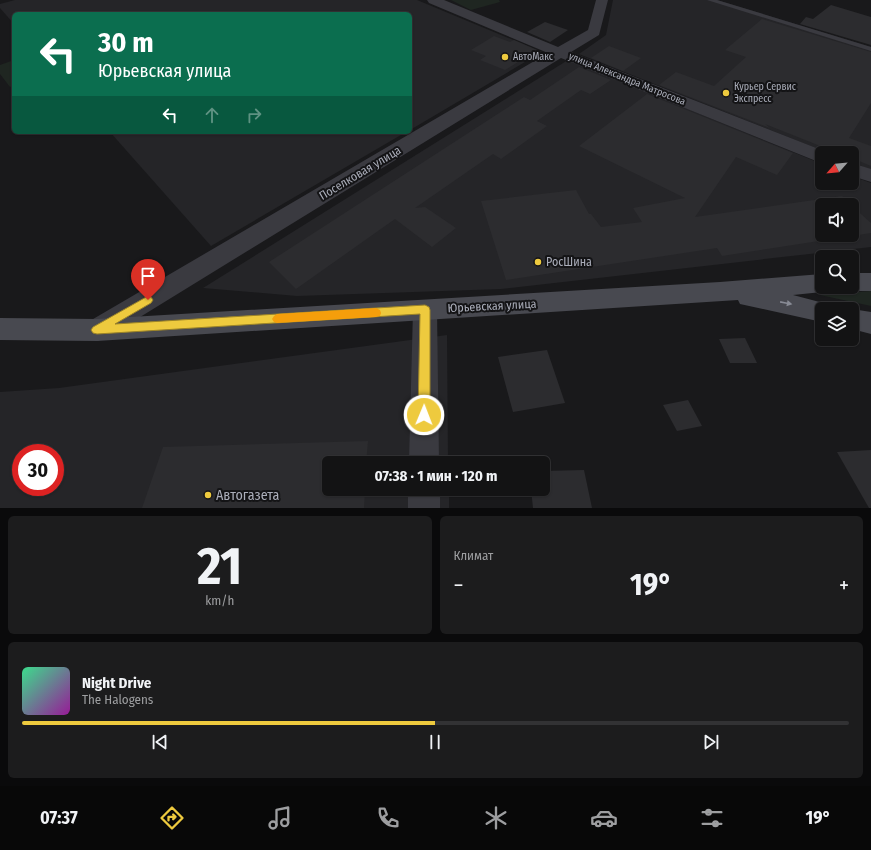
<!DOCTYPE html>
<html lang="ru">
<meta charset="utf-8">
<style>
:root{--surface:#131314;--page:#1c1c1d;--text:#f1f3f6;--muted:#9d9ea0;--line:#323234;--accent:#eeca3e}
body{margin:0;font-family:"Fira Sans Condensed",sans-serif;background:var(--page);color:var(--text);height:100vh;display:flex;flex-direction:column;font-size:15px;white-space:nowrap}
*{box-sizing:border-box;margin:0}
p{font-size:13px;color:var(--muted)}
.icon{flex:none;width:22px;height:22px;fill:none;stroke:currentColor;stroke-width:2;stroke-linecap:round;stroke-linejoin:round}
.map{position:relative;height:508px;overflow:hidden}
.details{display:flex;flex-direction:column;gap:8px;padding:8px;background:#0a0a0b;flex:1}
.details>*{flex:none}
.banner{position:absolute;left:12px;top:12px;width:400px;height:122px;border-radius:6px;box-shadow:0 1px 3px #0004,0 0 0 1px var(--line);background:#0b6e4f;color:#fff;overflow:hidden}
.needle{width:26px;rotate:243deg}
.tools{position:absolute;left:815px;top:146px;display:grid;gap:8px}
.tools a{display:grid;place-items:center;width:44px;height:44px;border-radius:6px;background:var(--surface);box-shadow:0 1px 3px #0004,0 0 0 1px var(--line);font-size:20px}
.speed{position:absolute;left:12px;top:444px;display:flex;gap:8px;font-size:20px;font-weight:700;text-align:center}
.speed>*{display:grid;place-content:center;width:52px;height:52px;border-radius:50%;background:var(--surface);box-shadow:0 1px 3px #0004,0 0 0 1px var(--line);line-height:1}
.speed .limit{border:6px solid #d22;background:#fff;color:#111}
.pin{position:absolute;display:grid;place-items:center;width:34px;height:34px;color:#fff;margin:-41px -17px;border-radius:50% 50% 50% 0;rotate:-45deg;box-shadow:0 0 4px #0007}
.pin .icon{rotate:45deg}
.me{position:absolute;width:44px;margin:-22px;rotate:1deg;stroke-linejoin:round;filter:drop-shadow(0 0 3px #0008)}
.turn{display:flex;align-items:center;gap:14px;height:84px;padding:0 20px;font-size:18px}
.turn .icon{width:52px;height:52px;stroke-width:2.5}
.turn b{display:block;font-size:28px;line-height:34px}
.lanes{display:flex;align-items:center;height:38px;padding:0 20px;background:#0003;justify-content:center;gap:20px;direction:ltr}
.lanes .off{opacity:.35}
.big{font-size:30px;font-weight:700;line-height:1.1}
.details .widget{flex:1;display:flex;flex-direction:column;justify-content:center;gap:6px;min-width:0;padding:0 14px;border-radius:6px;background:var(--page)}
.details .dial{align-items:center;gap:0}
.dial b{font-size:52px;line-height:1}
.song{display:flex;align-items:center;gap:12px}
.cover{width:48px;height:48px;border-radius:6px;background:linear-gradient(135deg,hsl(150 70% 55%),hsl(300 70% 35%))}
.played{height:4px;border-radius:2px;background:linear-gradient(90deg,var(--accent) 50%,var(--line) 50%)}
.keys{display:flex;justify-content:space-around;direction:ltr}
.heat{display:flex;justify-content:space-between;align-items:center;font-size:22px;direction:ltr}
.details .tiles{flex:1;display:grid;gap:8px;grid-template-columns:1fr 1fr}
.widget:last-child{grid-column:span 2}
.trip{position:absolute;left:322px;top:456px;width:228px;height:40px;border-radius:6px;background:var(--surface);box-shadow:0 1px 3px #0004,0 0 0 1px var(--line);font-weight:700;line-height:40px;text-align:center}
.dock{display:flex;height:64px;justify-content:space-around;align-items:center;background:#080808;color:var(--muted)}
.dock .icon{width:28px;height:28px}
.dock .on{color:var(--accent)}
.dock b{font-size:18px;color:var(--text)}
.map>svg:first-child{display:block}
.built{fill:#252528;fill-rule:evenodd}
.green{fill:#1f2621}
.building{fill:#2c2c2f}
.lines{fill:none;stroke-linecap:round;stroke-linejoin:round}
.lane{fill:#3a3a40;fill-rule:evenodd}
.street{fill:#3a3a40;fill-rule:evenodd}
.secondary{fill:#484950;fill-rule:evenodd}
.oneway{fill:#888b95}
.route{fill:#eeca3e;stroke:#9b8328}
.slow{fill:#f59e0b}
.poi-dot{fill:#eeca3e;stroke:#141416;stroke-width:1.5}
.labels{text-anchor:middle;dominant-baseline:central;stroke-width:4;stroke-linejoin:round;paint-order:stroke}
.far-poi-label{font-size:10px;fill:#abaeba;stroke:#141416;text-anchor:start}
.far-street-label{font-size:10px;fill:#abaeba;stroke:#141416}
.street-label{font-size:12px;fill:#abaeba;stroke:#141416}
.poi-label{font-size:12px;fill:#abaeba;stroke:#141416;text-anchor:start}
.near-poi-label{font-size:14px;fill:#abaeba;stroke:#141416;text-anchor:start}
</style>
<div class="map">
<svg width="871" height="508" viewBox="0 0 871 508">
<rect width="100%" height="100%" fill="#19191b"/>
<g class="built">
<polygon points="15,0 417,0 542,52 410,130 410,14 14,14 14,24 0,8 0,4"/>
<polygon points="613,0 717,0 871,47 871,170 852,162 852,153 828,153 579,54 606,35"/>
<path d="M568 60 822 164V183H852V176L871 183V247L501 289 297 296 203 288ZM822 205H852V235H822Z"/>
<polygon points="110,132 406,132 211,246"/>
<path d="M447 335 448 463H329V489H449V508H0V392L59 388ZM21 453H55V487H21Z"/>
</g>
<g class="green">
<polygon points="451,0 499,0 500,2 471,10"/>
<polygon points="14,60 14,85 10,87 0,74 0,65"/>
<polygon points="871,291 871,306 820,295"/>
</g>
<g class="building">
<polygon points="831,5 871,17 871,45 800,24 806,17 813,19"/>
<polygon points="762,19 871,52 871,103 849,138 871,146 871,166 852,158 852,153 838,153 765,124 770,128 659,85 676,72 714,86 746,57 725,50"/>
<polygon points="545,22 568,30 550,42 527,32"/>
<polygon points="494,36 510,42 514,40 537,50 505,70 480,60 486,56 471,50"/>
<polygon points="609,46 641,58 623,71 591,58"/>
<polygon points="579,67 611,80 590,94 581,90 537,121 547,126 501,159 493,154 415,208 425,207 456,228 432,247 395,219 296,289 269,262 524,97 530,100"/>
<polygon points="647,94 793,153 777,175 736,157 695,217 842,196 851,205 822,205 822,235 852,235 852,206 871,223 871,233 722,256 717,248 506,280 481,201 576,190 589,214 591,214 601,227 642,222 633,208 685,198 579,146"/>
<polygon points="745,338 757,363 730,363 719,339"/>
<polygon points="547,350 565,403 513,412 498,357"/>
<polygon points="688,400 702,426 677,431 663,405"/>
<polygon points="368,441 366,463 329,463 329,489 365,489 364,508 142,508 163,447"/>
<polygon points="871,450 871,508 869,508 837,452"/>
<polygon points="584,470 592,508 533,508 531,489 543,489 543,471"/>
</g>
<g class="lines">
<polygon class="lane" points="707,0 717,0 871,47 871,51"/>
<g class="street">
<polygon points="427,0 444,0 558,47 588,30 596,0 608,0 599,35 571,52 829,153 822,153 822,163 816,161 561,58 106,338 97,341 88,338 85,330 88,322 548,53 429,3"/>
<polygon points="852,163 871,169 871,182 852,176"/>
<polygon points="425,300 434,303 437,310 439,463 409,463 413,310 416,303"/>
<rect x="408" y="489" width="32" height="19"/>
</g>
<g class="secondary">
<polygon points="852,273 871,273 871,291 852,291 844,289 843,287 852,287"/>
<polygon points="822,274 822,287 832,287 830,290 822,292 793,295 831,305 833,309 822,309 822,322 740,304 738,300 97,341 0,340 0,318 97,319 720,282"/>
<polygon points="851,309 852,309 871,312 871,334 852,329 852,309"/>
</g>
</g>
<defs><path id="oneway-solid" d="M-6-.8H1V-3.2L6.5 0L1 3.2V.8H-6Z"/></defs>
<use class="oneway" href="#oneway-solid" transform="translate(786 303) rotate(11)"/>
<polygon class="route" points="148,296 151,297 153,300 151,303 115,324 425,305 429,307 430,310 430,415 428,419 424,421 420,419 418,415 420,314 97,334 93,333 91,330 93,327"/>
<polygon class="slow" points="376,308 380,310 381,313 380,316 376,317 277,323 274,322 272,319 274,316 277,314"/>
<g class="poi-dot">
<circle cx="505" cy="57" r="4"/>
<circle cx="726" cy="93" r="4"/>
<circle cx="538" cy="262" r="4"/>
<circle cx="208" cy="495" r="4"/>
</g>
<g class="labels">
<g class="far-poi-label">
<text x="513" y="57">АвтоМакс</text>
<text x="734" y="87">Курьер Сервис<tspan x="734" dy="12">Экспресс</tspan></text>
</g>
<g class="far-street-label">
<text transform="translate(627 79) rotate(22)">улица Александра Матросова</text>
</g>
<g class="street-label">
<text transform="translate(360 173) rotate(-31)">Поселковая улица</text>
<text transform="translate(492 306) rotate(-3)">Юрьевская улица</text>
</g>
<g class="poi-label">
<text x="546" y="262">РосШина</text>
</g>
<g class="near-poi-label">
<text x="216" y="495">Автогазета</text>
</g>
</g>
</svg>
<div class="tools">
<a><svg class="needle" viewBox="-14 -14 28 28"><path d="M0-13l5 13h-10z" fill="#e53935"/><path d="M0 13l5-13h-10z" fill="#9d9ea0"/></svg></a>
<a><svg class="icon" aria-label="sound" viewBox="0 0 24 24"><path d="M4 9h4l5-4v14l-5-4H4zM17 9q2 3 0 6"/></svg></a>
<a><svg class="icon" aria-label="search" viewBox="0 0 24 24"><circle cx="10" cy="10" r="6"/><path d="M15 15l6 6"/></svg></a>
<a><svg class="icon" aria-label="layers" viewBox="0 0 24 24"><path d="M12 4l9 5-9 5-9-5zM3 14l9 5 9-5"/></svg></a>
</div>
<div class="speed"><div class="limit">30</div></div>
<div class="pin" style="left:148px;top:300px;background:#d93025"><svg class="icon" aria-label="arrive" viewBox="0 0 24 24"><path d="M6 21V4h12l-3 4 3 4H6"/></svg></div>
<svg class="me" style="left:424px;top:415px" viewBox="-20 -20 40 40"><circle r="17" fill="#eeca3e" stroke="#fff" stroke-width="3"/><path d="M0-11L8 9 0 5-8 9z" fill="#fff"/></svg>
<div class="trip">07:38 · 1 мин · 120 m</div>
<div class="banner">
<div class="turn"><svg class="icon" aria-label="left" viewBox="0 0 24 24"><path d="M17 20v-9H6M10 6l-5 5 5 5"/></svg><div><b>30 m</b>Юрьевская улица</div></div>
<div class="lanes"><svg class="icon" aria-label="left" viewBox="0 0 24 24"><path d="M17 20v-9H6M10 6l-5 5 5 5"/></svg><svg class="icon off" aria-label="ahead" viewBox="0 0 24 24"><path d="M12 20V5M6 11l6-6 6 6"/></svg><svg class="icon off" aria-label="right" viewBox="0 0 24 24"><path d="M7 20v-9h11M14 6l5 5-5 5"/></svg></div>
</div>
</div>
<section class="details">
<div class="tiles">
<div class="widget dial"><b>21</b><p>km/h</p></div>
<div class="widget"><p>Климат</p>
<div class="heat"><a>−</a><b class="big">19°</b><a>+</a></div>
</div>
<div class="widget">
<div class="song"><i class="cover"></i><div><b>Night Drive</b><p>The Halogens</p></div></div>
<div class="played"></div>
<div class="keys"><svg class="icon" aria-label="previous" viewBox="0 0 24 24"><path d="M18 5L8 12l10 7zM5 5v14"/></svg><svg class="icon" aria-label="pause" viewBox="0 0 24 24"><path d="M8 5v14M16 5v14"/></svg><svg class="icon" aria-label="next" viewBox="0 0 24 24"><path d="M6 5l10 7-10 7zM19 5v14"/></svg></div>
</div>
</div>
</section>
<nav class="dock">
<b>07:37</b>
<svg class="icon on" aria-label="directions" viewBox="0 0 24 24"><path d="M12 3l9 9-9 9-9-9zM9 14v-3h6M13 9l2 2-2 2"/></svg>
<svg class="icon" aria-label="music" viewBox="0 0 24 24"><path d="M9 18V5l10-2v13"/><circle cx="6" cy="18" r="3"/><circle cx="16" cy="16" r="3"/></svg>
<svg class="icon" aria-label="phone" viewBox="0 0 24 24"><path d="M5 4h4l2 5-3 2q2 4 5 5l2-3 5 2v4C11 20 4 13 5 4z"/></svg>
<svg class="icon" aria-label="climate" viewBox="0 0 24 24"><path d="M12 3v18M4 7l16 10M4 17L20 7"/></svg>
<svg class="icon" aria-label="car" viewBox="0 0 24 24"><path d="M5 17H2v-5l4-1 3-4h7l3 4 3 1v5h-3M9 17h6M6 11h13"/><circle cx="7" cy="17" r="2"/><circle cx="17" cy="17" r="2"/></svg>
<svg class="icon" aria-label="filters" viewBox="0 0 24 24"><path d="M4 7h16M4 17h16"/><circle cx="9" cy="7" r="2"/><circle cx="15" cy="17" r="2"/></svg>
<b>19°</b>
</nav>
